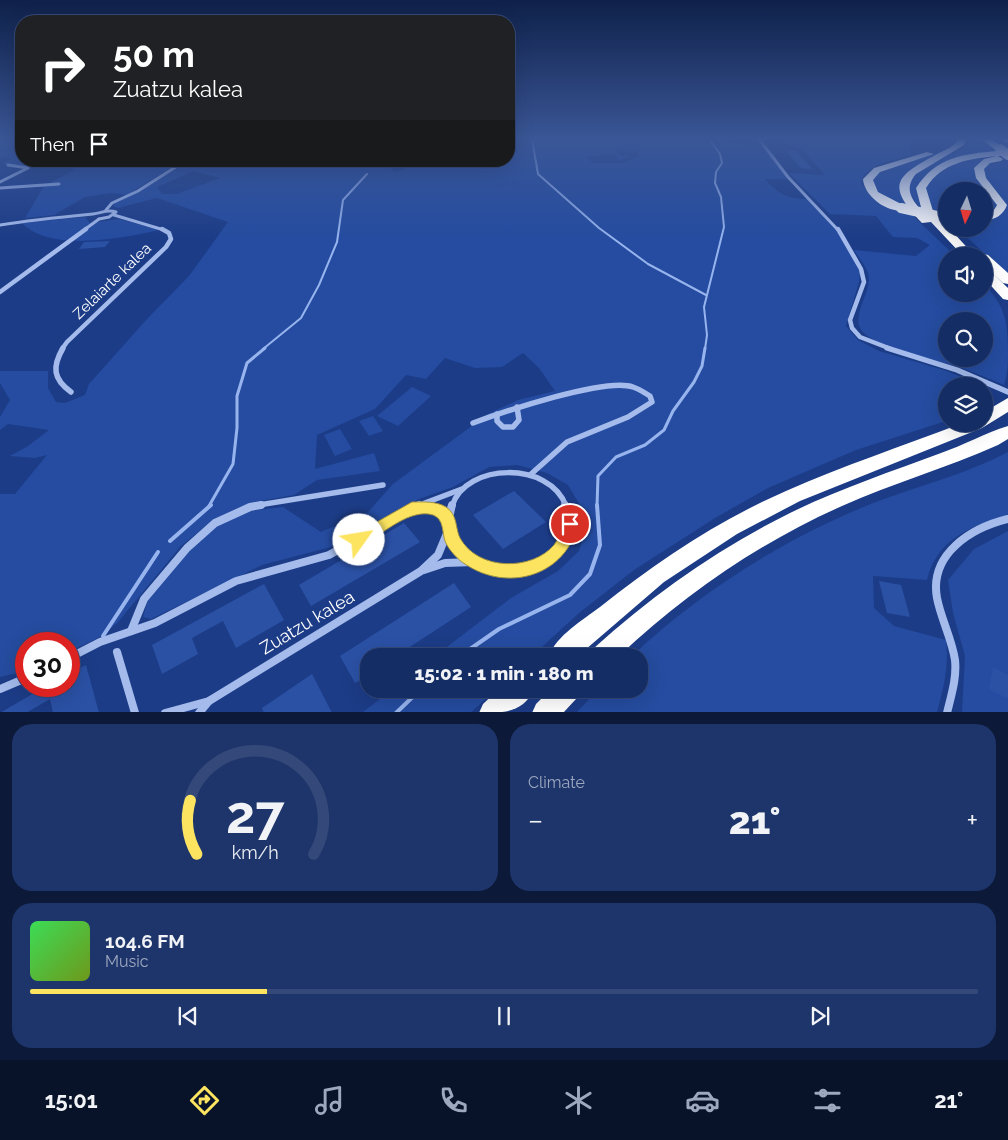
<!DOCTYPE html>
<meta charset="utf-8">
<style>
:root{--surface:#152d65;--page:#1e356b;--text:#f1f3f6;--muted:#9da8bf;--line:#344979;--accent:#fce461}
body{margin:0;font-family:Raleway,sans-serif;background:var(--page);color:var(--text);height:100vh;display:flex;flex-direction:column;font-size:19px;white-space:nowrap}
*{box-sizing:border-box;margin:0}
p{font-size:16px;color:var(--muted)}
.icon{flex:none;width:28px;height:28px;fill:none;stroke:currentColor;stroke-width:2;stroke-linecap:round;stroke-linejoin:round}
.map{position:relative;height:712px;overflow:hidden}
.sheet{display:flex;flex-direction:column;gap:12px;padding:12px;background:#0c1938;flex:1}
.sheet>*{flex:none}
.banner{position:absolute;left:15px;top:15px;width:500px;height:152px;border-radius:20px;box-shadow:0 5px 20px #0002,0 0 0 1px var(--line);background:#202124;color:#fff;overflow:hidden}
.needle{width:32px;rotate:184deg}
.tools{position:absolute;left:938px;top:182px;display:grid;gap:10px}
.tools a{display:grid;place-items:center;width:55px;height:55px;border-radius:50%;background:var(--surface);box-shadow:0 5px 20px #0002,0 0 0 1px var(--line);font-size:25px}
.speed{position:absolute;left:15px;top:632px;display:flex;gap:10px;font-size:25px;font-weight:700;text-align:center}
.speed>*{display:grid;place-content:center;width:65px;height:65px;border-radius:50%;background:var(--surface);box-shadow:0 5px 20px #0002,0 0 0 1px var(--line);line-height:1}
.speed .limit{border:8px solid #d22;background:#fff;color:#111}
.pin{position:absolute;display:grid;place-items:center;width:42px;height:42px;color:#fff;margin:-21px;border:2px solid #fff;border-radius:50%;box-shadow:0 1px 5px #0007}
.me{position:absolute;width:55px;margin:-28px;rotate:58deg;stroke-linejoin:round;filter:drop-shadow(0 0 4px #0008)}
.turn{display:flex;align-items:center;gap:18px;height:105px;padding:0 15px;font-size:22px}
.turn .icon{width:65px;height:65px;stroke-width:2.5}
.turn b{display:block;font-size:35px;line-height:42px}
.then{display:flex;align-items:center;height:48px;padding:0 15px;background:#0003;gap:10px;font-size:19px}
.big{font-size:38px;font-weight:800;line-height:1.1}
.sheet .tile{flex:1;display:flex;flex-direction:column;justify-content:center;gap:8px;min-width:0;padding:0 18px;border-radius:20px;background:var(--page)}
.sheet .dial{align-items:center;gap:0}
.dial svg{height:130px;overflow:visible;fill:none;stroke:var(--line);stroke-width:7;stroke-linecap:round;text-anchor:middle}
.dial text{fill:var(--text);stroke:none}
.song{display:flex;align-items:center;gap:15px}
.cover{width:60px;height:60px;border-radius:8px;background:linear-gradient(135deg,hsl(130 70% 55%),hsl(80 70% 35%))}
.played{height:5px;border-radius:2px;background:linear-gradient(90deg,var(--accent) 25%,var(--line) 25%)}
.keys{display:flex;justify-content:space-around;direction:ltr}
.heat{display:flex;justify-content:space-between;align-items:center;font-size:28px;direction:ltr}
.sheet .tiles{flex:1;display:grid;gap:12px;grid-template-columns:1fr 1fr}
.tile:last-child{grid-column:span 2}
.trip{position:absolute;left:360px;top:648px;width:288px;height:50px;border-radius:20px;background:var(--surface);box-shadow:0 5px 20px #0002,0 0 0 1px var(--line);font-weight:800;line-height:50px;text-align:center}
.dock{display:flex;height:80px;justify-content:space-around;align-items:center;background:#081228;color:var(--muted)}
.dock .icon{width:35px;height:35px}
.dock .current{color:var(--accent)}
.dock b{font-size:22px;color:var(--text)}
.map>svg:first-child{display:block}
.green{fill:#254ca0;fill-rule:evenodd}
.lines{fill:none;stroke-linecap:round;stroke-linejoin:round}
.stream-far2{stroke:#97b4ee;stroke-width:2}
.stream-far1{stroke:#97b4ee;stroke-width:3}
.stream{stroke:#97b4ee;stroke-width:4}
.building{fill:#2b51a5}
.minor-far3{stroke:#a4bbec;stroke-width:3}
.minor-far2{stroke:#a4bbec;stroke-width:4.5}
.minor-far1{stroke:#a4bbec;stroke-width:5.5}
.minor{stroke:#a4bbec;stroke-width:8}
.motorway{fill:#fff;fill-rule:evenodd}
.motorway-bridge{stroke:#fff;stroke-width:10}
.route{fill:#fce461;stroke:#a4943f}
.labels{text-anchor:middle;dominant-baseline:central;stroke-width:5;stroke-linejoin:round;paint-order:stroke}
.street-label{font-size:15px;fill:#fff;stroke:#1c3c87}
.near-street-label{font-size:18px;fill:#fff;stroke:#1c3c87}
</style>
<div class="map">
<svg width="1008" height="713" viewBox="0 0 1008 713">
<rect width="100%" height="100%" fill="#1c3c87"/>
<g class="green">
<polygon points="0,139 21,139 21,161 181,161 127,195 111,193 85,197 54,215 25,218 44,186 76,169 40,165 34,167 2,164 12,159 0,157"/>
<path d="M509 139H719L730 143 763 146 788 179H765C778 194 788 199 808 199L832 222 860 272 859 282 846 326 858 340 879 351 947 371 983 386H946V421L856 450 768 488 715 518 634 570 579 613 532 656H435L511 598 558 571 579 551 585 530 581 507 568 485 547 473 517 465 489 467 453 487 419 499 331 547 262 565 151 619 143 617 148 599 189 550 215 527 249 511 283 507 321 532 368 512 393 484 488 414 518 400 555 391 539 368 523 353 502 367 475 368 445 358 426 379 406 375 375 409 317 435 315 469 374 453 380 471 317 480 294 495 249 503 212 521 181 546 118 622 102 636 69 652V644H26V671L0 677V494H15L47 455 35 458 10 456 28 446 49 430 8 424 0 430V417L10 400 0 383V371H48V388L56 402 65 403 85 395 89 384 147 319 189 276 228 222 157 198 118 208 113 206 114 203 142 190 188 161H367L374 163 373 168H391L394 172 405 170 402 161H509ZM622 148 628 152 639 151 638 157 623 163H592L587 156 614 154 619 160 631 156H622L614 150ZM194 171 220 178 177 194H162L157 187Z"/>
<path d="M782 139H913L908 141 911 155C893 160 866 163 861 183L875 199 911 214 955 256H946V294H984V284C1005 306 1008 322 1008 351 1008 363 1008 373 1004 385 990 379 976 373 962 368 941 360 864 348 859 325 855 308 873 290 868 273 865 265 858 257 854 250L916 256 930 245 917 238 893 237 876 216 830 214 789 173 825 175 802 149 785 144ZM946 321H984V359H946Z"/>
<path d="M967 139 1008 141V149L969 154 992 164 1008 160V275L958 229H984V191H946V215L943 211C921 209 879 208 872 181 883 163 933 152 954 154L964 148Z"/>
<path d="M85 217 90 223 119 219 159 230C123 238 51 253 22 223Z"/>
<polygon points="412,387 431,396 398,426 377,416"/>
<polygon points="373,416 383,431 369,436 359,421"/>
<polygon points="340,429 352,449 335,456 324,435"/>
<path d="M1008 452V516C971 525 936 540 927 580L873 576 874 608 894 626 946 640C949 665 944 688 937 712L576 713 599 689H639V656H632C701 590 795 532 884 499 926 484 968 473 1008 452Z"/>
<polygon points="1008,531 1008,712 962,712 965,656 953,613 948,580 974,549"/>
<polygon points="393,689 497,689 471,712 363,712"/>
</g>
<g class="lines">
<g class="stream-far2">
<polyline points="532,139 538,174 599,228 648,264 706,295"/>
<polyline points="263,349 301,318 319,285 337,242 343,200 367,174"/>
<polyline points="705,349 707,335 704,307 724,227 721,197 715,183 716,172 722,163 720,154 709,139"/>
</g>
<g class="stream-far1">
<polyline points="209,506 233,464 237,428 237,396 247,363 265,348"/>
<polyline points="597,506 598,476 616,457 645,445 664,430 673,411 694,382 702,366 705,348"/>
</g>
<g class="stream">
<polyline points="170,541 211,505"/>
<polyline points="103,636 158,552"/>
<polyline points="460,656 499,629 570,595 590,574 600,545 597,505"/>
<polyline points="396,713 421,689"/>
</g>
</g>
<g class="building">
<polygon points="785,150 796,150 812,169 801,168"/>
<polygon points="110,241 105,247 79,249 84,242"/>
<polygon points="514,491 546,522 503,549 473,515"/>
<polygon points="404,523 420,542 311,606 299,585"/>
<polygon points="879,581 901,585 910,617 887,613"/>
<polygon points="454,583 471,607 396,656 369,656 369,675 355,683 340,656"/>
<polygon points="264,584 284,620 236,648 223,621 192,638 198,654 162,674 152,645"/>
<polygon points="86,665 99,713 53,713 50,699 26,713 0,713 46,686 69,686 69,674"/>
<polygon points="993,667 1008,675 1008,699 989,689"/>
<polygon points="312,674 332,713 264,713 262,708"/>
</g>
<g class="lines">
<g class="minor-far3">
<polyline points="759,139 788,177 838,230"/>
<polyline points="0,182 28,168 8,165"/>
<polyline points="0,188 59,184"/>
<polyline points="106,210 112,203 138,191 185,161"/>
<polyline points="114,215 164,230"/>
<path d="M0 225C31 220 62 217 93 214 102 213 107 209 116 212L109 217 99 219"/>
<polyline points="84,230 99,219"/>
</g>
<g class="minor-far2">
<polyline points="838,229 861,269 864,282 850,320 852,328 860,337 891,349"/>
<polyline points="0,292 86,229"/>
<polyline points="62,349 67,342 166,247 171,239 169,233 162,229"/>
</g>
<g class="minor-far1">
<path d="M63 348C52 367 53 379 71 392"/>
<polyline points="887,348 957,370 1008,392"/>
<polyline points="497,414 497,421 503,427 513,427 519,420 517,407"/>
<path d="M473 423C503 412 606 377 633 387 639 389 645 393 650 396L652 402 628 417 567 442 530 475"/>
<polyline points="253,506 383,485"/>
<polyline points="417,506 462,489"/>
<path d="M452 506C466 462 550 461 566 506"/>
</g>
<g class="minor">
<path d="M452 505C426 590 592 593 565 505"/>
<polyline points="415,508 433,509 448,519"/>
<polyline points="424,570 445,563 474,562"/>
<polyline points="131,631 144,599 187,548 215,523 250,507 261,505"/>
<polyline points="117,652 135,713"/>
<polyline points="69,658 100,642 155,623 236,581 329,555 419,505"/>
<polyline points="0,689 26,678"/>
<polyline points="165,713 209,701 421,571 438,555 448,531"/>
<polyline points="199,713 209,701"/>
<path d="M947 713C951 696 957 678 955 660 952 639 941 619 937 598 929 554 971 528 1008 519"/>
</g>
<g class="motorway">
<path d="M958 139H966L964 145 916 174C904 188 911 199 922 211L916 188C936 157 963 154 997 151L981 139H991L1003 147V151L1008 150V156H998L1003 159 1001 161 990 163 984 169 986 178 1007 205C1003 216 995 219 984 221V215L994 210 997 205 976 178 974 168 984 159 997 156C969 159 942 162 926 188L933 211 946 225V229H950L975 256H963L931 222 922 223C884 183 897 176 939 153 946 150 955 146 958 139Z"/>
<polygon points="1001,139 1008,139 1008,143 1002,141"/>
<path d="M927 152 934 154 880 172 873 180 878 192 905 206V210C888 214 864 196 863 179L874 168Z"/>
<polygon points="984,254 988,255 1008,273 1008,284 1003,283 991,272 1008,288 1008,300 1003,299 984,278 984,267 988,268 984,264 984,256 979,256"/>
<path d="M1008 398V412L982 428 800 501 737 534 664 582 578 656H549C556 636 584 619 600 607 658 561 719 520 786 491 843 466 902 446 960 424H984V412Z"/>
<path d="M1008 426V439L998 445C947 468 893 483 842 506 759 543 685 594 619 656H590L594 648C654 594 717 549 790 513 839 489 890 472 941 453 964 445 985 433 1008 426Z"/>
<path d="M499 689H534C524 713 502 713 479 713L483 704Z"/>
<polygon points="551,689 580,689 577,698 563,713 532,713 536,704"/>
</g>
<g class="motorway-bridge">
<polyline points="1000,149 1008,155"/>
<polyline points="901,208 946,218"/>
</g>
</g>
<linearGradient id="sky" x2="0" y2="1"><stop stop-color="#0f214a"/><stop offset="0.58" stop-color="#3a5696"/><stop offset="1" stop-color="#3a5696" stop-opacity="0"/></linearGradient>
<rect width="1008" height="239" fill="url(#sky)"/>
<path class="route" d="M412 502C424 502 436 501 446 507 458 515 455 528 460 538 478 571 532 571 554 545 560 537 561 528 565 520L570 518 575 520 578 524C566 576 508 593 465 564 458 560 448 549 445 541 442 532 444 519 433 515 411 508 383 533 365 544L359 546 354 544 352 540 354 535Z"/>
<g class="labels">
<g class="street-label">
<text transform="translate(112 281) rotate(-44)">Zelaiarte kalea</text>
</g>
<g class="near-street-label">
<text transform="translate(307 622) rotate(-31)">Zuatzu kalea</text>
</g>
</g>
</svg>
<div class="tools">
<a><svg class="needle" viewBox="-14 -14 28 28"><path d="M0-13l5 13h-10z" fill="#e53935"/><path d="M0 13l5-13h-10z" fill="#9da8bf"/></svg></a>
<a><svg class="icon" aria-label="sound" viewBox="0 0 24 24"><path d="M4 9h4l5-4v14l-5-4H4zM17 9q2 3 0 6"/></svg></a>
<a><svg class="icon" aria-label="search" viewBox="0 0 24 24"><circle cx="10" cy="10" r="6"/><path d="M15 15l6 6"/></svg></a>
<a><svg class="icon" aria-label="layers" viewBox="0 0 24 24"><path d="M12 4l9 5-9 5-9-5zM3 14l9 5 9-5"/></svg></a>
</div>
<div class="speed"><div class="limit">30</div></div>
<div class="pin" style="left:570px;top:524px;background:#d93025"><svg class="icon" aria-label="arrive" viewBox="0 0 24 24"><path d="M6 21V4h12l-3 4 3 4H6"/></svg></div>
<svg class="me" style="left:359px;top:540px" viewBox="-20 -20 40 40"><circle r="19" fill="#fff"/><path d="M0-13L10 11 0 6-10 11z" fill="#fce461"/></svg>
<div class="trip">15:02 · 1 min · 180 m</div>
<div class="banner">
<div class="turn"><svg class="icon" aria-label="right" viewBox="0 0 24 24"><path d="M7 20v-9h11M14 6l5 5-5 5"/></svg><div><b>50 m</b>Zuatzu kalea</div></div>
<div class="then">Then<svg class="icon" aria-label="arrive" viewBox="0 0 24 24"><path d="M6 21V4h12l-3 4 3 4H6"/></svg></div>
</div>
</div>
<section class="sheet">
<div class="tiles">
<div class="tile dial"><svg viewBox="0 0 100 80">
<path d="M14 69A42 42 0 1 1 86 69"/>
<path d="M14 69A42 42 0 0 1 10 36" stroke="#fce461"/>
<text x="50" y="56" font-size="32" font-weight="700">27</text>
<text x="50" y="72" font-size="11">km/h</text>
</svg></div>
<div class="tile"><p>Climate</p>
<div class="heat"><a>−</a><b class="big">21°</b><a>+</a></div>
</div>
<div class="tile">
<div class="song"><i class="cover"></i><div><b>104.6 FM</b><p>Music</p></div></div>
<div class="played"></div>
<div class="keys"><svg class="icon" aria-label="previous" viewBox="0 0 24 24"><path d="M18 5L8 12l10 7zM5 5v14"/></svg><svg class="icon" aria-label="pause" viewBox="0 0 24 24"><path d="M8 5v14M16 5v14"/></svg><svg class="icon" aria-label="next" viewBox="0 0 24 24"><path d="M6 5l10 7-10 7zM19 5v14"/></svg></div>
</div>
</div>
</section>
<nav class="dock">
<b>15:01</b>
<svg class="icon current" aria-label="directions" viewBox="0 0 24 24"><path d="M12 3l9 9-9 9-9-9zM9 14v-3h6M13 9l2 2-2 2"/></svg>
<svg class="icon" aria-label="music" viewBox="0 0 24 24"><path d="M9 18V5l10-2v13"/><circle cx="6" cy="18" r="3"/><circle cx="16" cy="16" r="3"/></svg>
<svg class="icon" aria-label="phone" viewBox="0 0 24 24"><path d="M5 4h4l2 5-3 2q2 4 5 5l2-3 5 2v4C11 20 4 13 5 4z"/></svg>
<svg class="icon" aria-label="climate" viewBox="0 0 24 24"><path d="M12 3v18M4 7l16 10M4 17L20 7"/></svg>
<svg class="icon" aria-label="car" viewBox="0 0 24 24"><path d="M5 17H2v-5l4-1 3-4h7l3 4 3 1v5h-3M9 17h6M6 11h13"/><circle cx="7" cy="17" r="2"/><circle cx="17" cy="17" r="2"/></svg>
<svg class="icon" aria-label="filters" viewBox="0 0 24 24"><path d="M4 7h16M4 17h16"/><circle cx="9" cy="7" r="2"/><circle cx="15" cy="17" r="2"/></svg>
<b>21°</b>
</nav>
